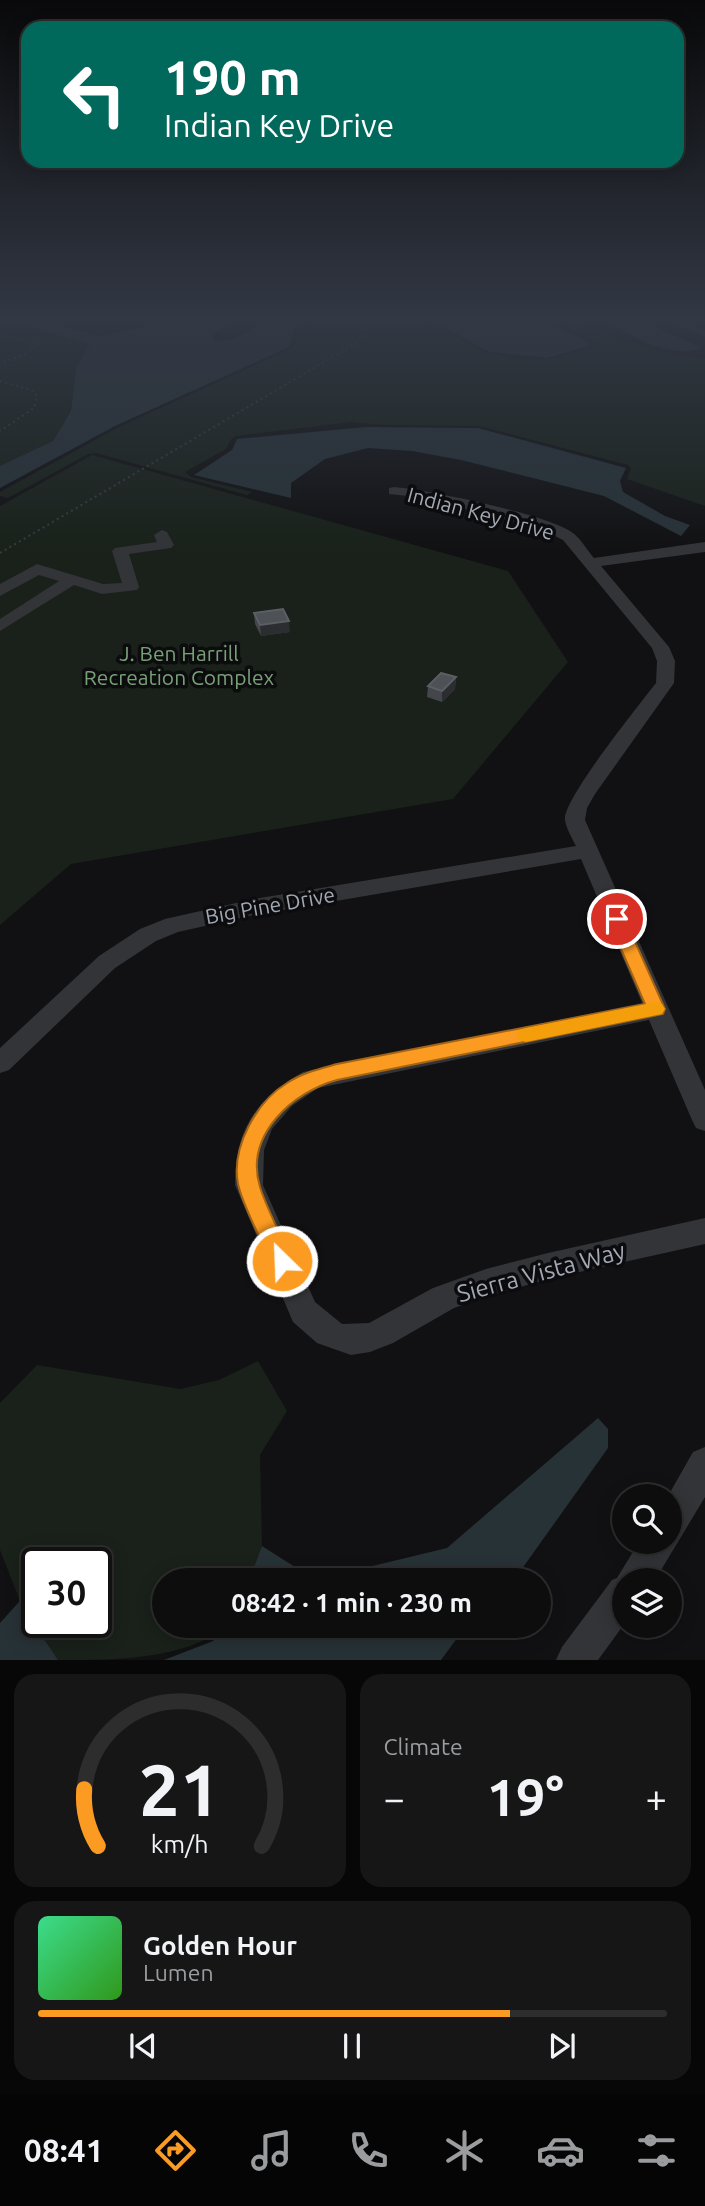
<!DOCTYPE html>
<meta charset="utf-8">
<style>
:root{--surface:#0d0d0e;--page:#161617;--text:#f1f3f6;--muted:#9a9c9e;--line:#2d2d2e;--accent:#fb9b21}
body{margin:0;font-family:Ubuntu,sans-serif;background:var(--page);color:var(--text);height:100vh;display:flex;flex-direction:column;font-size:26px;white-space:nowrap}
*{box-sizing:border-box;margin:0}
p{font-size:23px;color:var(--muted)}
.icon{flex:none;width:38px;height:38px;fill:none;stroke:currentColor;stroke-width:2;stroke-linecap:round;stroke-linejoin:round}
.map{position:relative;height:1660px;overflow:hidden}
.drawer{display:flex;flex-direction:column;gap:14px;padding:14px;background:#070708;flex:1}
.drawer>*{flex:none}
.guide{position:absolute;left:21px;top:21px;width:663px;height:147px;border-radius:21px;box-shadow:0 4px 18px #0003,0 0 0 2px var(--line);background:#00695c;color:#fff;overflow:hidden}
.controls{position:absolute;left:612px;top:1484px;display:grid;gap:14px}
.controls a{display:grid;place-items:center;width:70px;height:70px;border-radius:50%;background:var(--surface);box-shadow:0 4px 18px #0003,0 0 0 2px var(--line);font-size:35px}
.speed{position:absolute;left:21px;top:1547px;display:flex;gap:14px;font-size:35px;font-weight:700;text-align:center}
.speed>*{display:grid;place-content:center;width:91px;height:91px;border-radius:50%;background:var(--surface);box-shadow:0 4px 18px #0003,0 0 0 2px var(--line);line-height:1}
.speed .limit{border:4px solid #111;border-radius:10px;background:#fff;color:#111}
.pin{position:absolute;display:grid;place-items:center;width:60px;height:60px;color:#fff;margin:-30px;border:4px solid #fff;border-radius:50%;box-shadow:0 2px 7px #0007}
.me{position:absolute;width:77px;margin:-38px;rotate:336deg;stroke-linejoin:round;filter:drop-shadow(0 0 5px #0008)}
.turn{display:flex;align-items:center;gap:24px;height:147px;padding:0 28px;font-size:32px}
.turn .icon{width:91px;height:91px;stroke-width:2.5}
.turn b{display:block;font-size:49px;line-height:60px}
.big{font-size:52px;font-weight:700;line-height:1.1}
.drawer .widget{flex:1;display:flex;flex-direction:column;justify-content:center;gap:10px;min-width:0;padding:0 24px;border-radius:21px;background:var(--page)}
.drawer .dial{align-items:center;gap:0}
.dial svg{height:182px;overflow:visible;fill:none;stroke:var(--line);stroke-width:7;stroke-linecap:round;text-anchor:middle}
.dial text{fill:var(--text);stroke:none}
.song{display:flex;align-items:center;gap:21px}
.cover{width:84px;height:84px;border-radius:10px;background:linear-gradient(135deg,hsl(150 70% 55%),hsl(110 70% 35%))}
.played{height:7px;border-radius:4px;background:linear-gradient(90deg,var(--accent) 75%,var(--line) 75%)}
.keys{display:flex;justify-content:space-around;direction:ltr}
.heat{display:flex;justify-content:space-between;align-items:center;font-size:38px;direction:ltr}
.drawer .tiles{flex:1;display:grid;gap:14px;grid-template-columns:1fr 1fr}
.widget:last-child{grid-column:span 2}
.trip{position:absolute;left:152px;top:1568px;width:399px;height:70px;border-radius:35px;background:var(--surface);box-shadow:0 4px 18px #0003,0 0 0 2px var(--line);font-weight:700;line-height:70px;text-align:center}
.dock{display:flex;height:112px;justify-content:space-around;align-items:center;background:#050506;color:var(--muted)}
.dock .icon{width:49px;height:49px}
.dock .active{color:var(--accent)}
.dock b{font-size:32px;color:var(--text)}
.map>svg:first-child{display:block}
.green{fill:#19211a;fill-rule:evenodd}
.water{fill:#273237}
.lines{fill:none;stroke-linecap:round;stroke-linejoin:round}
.path{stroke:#383b3f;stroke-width:2;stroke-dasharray:2 3.5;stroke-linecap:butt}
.minor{fill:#323438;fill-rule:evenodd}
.wall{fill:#44464b}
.shaded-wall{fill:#2b2d30}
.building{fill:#4e5156;stroke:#5b5f65;stroke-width:2}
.route{fill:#fb9b21;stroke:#a36515;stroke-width:2}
.slow{fill:#f59e0b}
.labels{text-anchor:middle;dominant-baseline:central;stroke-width:7;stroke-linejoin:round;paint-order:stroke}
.street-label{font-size:21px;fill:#a2a9b4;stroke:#0c0c0e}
.park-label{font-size:21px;fill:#79a178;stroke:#0c0c0e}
.near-street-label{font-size:24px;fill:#a2a9b4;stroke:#0c0c0e}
</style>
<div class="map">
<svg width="705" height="1660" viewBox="0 0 705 1660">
<rect width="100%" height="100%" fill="#111113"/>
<g class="green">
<polygon points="0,319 91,343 76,368 71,411 53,441 0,471"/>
<polygon points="316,319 424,319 479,351 520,360 550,359 593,347 592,340 544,319 583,319 620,342 673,355 705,359 705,506 627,479 631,468 628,465 479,426 385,425 350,422 236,436 231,439 226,449 185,472 191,477 252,492 247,495 96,453 88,454 8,498 0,496 0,492 119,427 293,348 299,329"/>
<polygon points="92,455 508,571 568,662 453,799 71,864 0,925 0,506"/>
<path d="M258 1361 287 1411 260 1455 262 1546 249 1580H164V1626H227C184 1660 116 1660 58 1660L26 1616 0 1550V1403L37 1365 180 1389 219 1380ZM37 1563H96V1622H37Z"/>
</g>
<g class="water">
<polygon points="2,319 37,319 99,336 185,319 241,319 211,334 215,342 231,340 273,319 311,319 294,328 289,347 115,426 0,488 0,466 53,441 71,411 76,368 90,344"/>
<polygon points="429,319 538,319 588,341 590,346 547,358 490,352"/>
<path d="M602 319H637L702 348C668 361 631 334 602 319Z"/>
<polygon points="365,427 478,428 626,468 620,481 623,492 665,516 690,525 681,536 604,496 461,460 412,451 368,448 325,459 291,483 291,498 194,475 232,450 237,439"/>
<polygon points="598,1418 608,1429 608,1448 514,1580 249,1580 262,1546 306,1574 356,1570 447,1548"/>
<polygon points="19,1602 58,1660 0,1660 0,1623"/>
<polygon points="227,1626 466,1626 441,1660 164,1660 213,1641"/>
</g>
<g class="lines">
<g class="path">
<polyline points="0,335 38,343 28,353 0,364"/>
<polyline points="0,381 34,391 37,397 34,408 0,431"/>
<polyline points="0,553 358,342 364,335 357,319"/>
</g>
<g class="minor">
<polygon points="665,319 679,319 705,330 705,337"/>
<path d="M394 487C429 490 546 514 573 533 581 539 587 550 594 558L705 542V552L601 566 669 647 675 661 674 683 595 794 587 808 585 820 705 1090V1131L696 1128 692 1120 649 1020 318 1088 292 1106 272 1129 264 1150 263 1185 315 1302 342 1324 369 1323 433 1288 486 1269 548 1253 705 1218V1244L548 1279 486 1297 454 1308 393 1343 370 1352 351 1355 317 1343 293 1322 235 1185C235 1129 256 1099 303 1072L642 1003 581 859 254 915 178 932 156 941 115 968 9 1070 0 1073V1048L99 956 140 929 165 919 254 899 576 846C572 838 566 828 565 820 562 800 640 704 656 683L657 661 652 648 563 540 539 528 418 497 389 494V488Z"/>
<polygon points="162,530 167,532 174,545 171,548 129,554 139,587 137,590 102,594 74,585 0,631 0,619 59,581 39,575 0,596 0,584 37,564 103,584 122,583 112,551 115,548 157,542 154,535"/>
<polygon points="705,1447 705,1497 655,1580 625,1580 625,1623 598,1660 556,1660 562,1647 612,1580 617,1578 639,1542 670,1542 670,1496 668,1496 693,1452"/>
</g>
</g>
<g class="wall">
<polygon points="254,613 290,632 261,636 255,624"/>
<polygon points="456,677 455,689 442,702 427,697 428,686"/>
</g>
<g class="shaded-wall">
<polygon points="289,621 290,632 261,636 260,625"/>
<polygon points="456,677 455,689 442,702 442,691"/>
</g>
<g class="building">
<polygon points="283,609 289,621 260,625 254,613"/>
<polygon points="441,673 456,677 442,691 428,686"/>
</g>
<linearGradient id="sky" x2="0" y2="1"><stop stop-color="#09090a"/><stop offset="0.58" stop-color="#323844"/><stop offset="1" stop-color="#323844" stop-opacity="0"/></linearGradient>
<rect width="705" height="551" fill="url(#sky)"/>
<path class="route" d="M617 913 625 919 665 1009 663 1014 337 1080C293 1092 244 1135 260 1187 268 1212 282 1237 293 1261L290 1268 282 1271 274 1268C264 1245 243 1207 238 1184 231 1148 256 1102 287 1083 302 1073 319 1069 337 1064L645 1004 608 919Z"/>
<polygon class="slow" points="656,1002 662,1004 665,1009 662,1014 526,1042 519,1040 516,1035 519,1030 526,1028"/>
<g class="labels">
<g class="street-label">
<text transform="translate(481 513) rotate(15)">Indian Key Drive</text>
<text transform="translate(270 905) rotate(-10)">Big Pine Drive</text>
</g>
<g class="park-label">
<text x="179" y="653">J. Ben Harrill<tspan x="179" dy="24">Recreation Complex</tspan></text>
</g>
<g class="near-street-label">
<text transform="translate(541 1272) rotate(-15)">Sierra Vista Way</text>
</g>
</g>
</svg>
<div class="controls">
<a><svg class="icon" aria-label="search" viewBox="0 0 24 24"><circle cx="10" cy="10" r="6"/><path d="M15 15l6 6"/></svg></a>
<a><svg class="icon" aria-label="layers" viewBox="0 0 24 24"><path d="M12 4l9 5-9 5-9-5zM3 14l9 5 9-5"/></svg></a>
</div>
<div class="speed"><div class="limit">30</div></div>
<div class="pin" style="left:617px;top:919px;background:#d93025"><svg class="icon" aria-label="arrive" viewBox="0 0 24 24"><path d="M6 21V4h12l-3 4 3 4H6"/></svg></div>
<svg class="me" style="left:282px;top:1261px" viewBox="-20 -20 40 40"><circle r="17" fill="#fb9b21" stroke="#fff" stroke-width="3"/><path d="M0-11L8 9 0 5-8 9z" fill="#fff"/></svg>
<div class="trip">08:42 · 1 min · 230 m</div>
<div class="guide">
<div class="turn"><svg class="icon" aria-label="left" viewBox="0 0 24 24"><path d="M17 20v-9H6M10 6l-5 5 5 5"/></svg><div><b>190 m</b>Indian Key Drive</div></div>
</div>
</div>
<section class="drawer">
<div class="tiles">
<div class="widget dial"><svg viewBox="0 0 100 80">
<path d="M14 69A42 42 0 1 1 86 69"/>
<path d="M14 69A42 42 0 0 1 8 44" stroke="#fb9b21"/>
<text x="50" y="56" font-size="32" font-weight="700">21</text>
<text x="50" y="72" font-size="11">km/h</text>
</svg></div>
<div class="widget"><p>Climate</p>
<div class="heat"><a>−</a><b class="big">19°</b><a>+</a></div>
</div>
<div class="widget">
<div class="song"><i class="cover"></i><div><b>Golden Hour</b><p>Lumen</p></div></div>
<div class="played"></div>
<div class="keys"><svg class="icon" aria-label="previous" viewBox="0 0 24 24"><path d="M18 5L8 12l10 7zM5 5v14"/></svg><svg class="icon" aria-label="pause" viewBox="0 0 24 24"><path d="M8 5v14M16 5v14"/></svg><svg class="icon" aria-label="next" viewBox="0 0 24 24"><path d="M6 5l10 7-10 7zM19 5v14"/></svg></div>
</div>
</div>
</section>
<nav class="dock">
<b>08:41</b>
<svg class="icon active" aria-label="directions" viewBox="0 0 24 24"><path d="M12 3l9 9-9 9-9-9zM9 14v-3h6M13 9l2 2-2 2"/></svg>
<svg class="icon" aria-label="music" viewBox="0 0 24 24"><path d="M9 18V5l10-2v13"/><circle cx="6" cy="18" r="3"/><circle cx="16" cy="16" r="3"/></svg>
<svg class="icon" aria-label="phone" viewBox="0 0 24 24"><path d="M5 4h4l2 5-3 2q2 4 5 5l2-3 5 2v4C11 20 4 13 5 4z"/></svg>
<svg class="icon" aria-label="climate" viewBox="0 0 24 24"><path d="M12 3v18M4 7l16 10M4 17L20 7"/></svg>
<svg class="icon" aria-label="car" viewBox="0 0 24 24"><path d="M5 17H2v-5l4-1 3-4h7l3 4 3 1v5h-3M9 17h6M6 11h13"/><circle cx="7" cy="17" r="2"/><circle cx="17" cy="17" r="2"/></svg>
<svg class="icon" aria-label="filters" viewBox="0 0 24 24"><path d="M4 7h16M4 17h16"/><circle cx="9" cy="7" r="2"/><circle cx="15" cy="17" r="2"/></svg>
</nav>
